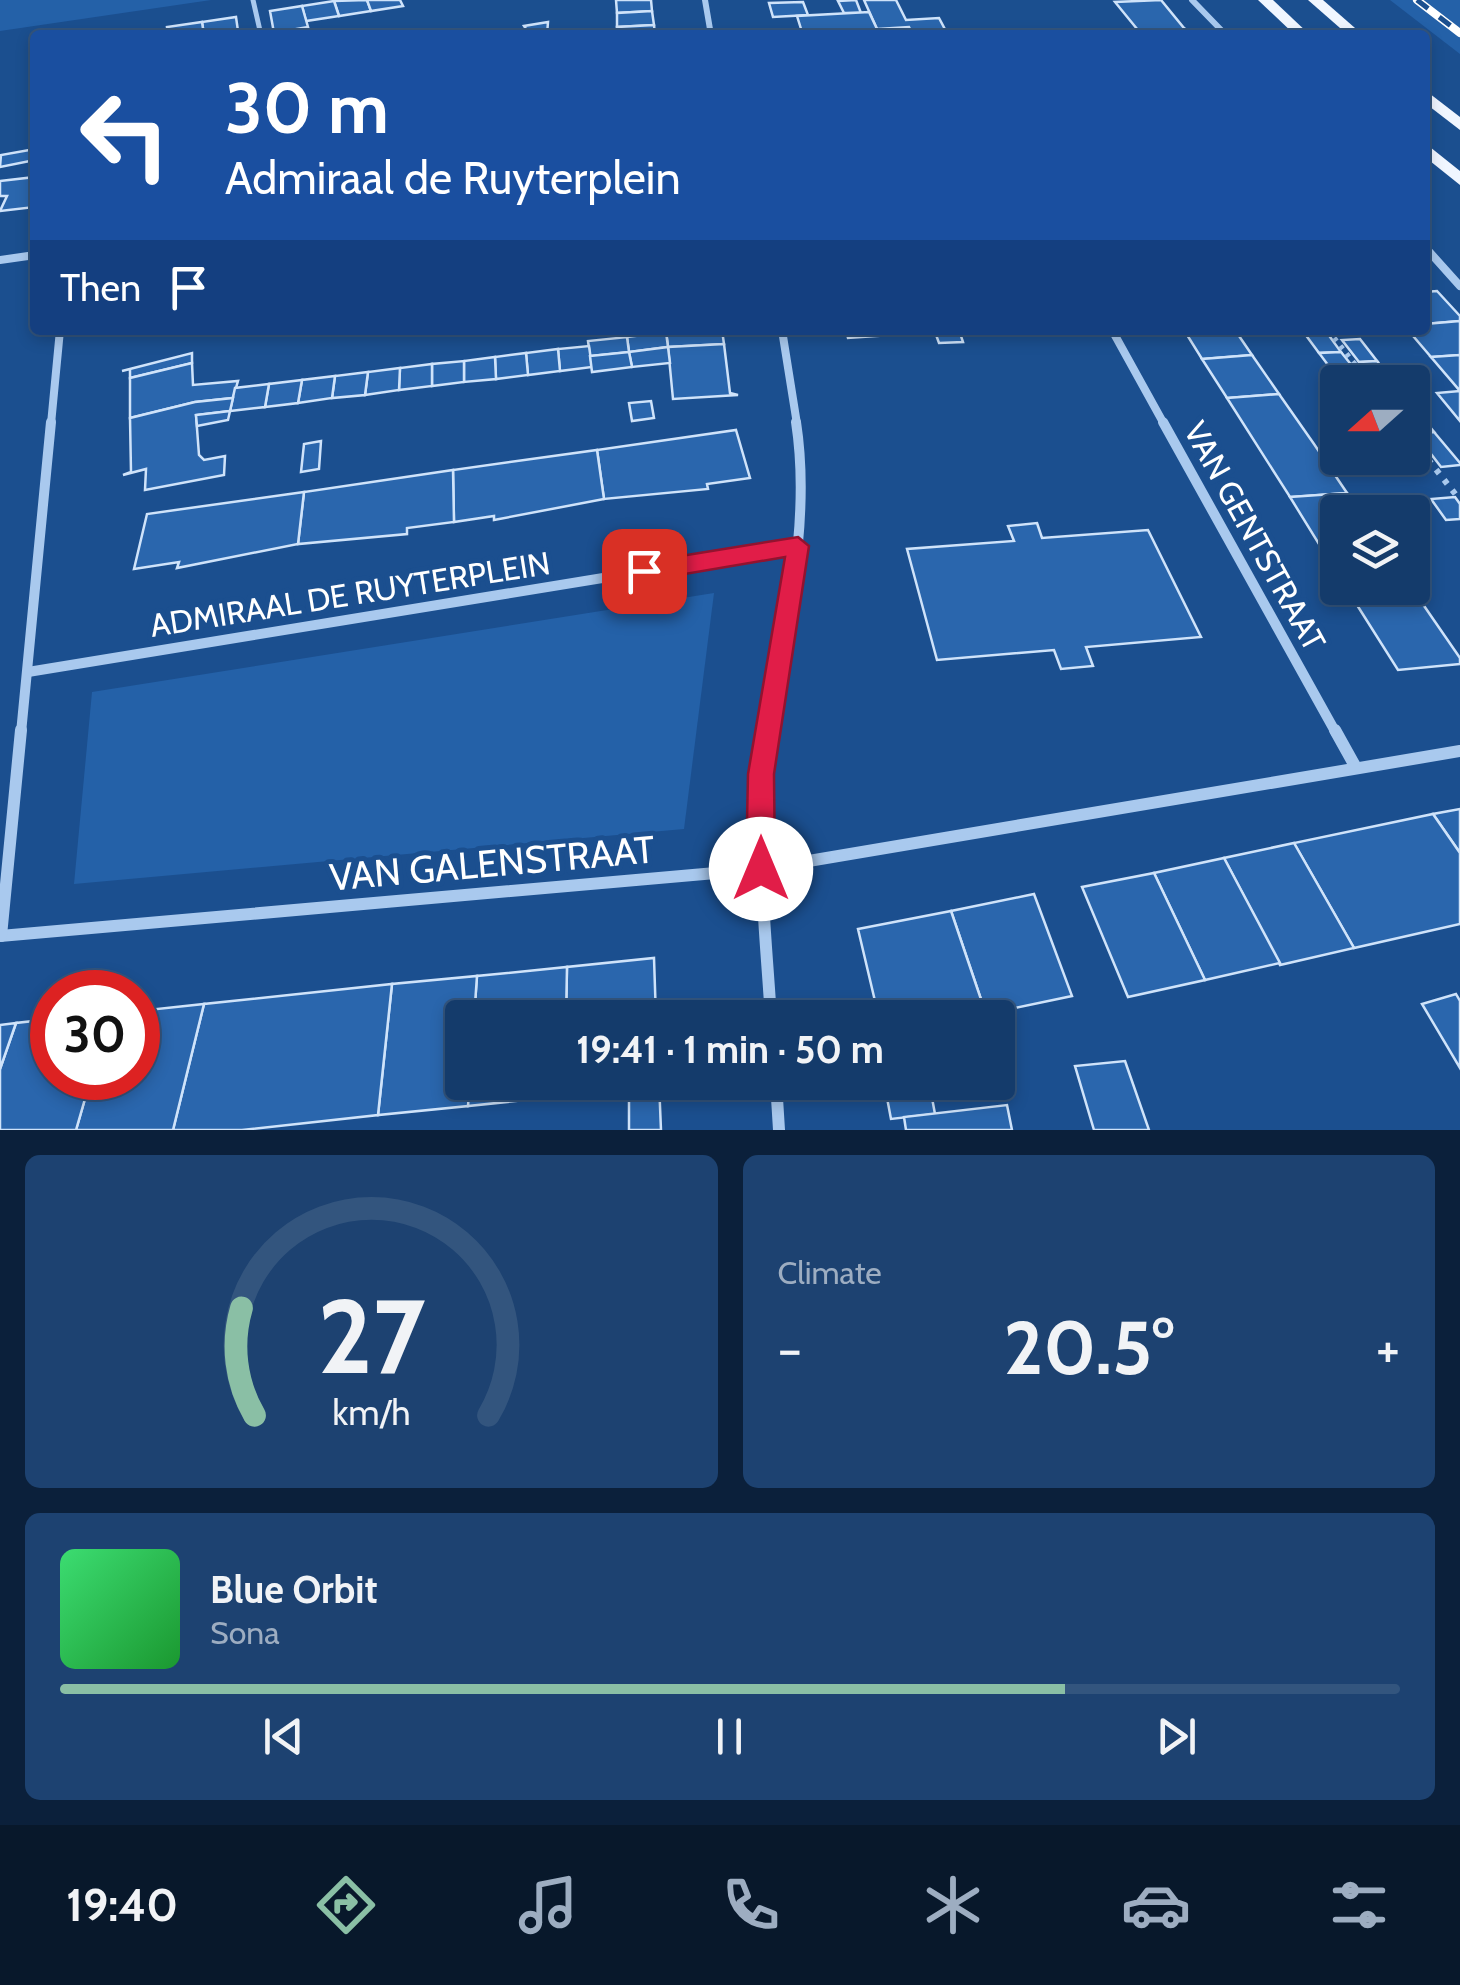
<!DOCTYPE html>
<meta charset="utf-8">
<style>
:root{--surface:#143b6b;--page:#1d4271;--text:#f1f3f6;--muted:#9dadc1;--line:#33557e;--accent:#8abfa5}
body{margin:0;font-family:Cabin,sans-serif;background:var(--page);color:var(--text);height:100vh;display:flex;flex-direction:column;font-size:38px;white-space:nowrap}
*{box-sizing:border-box;margin:0}
p{font-size:32px;color:var(--muted)}
.icon{flex:none;width:55px;height:55px;fill:none;stroke:currentColor;stroke-width:2;stroke-linecap:round;stroke-linejoin:round}
.map{position:relative;height:1130px;overflow:hidden}
.sheet{display:flex;flex-direction:column;gap:25px;padding:25px;background:#0b203b;flex:1}
.sheet>*{flex:none}
.banner{position:absolute;left:30px;top:30px;width:1400px;height:305px;border-radius:10px;box-shadow:0 5px 15px #0003,0 0 0 2px var(--line);background:#1a4fa0;color:#fff;overflow:hidden}
.needle{width:65px;rotate:249deg}
.fabs{position:absolute;left:1320px;top:365px;display:grid;gap:20px}
.fabs a{display:grid;place-items:center;width:110px;height:110px;border-radius:10px;background:var(--surface);box-shadow:0 5px 15px #0003,0 0 0 2px var(--line);font-size:50px}
.speed{position:absolute;left:30px;top:970px;display:flex;gap:20px;font-size:50px;font-weight:700;text-align:center}
.speed>*{display:grid;place-content:center;width:130px;height:130px;border-radius:50%;background:var(--surface);box-shadow:0 5px 15px #0003,0 0 0 2px var(--line);line-height:1}
.speed .limit{border:15px solid #d22;background:#fff;color:#111}
.pin{position:absolute;display:grid;place-items:center;width:85px;height:85px;color:#fff;margin:-42px;border-radius:20px;box-shadow:0 5px 15px #0006}
.me{position:absolute;width:110px;margin:-55px;rotate:0deg;stroke-linejoin:round;filter:drop-shadow(0 0 8px #0008)}
.turn{display:flex;align-items:center;gap:35px;height:210px;padding:0 30px;font-size:45px}
.turn .icon{width:130px;height:130px;stroke-width:2.5}
.turn b{display:block;font-size:70px;line-height:85px}
.then{display:flex;align-items:center;height:95px;padding:0 30px;background:#0003;gap:20px;font-size:38px}
.big{font-size:75px;font-weight:700;line-height:1.1}
.sheet .widget{flex:1;display:flex;flex-direction:column;justify-content:center;gap:15px;min-width:0;padding:0 35px;border-radius:15px;background:var(--page)}
.sheet .dial{align-items:center;gap:0}
.dial svg{height:260px;overflow:visible;fill:none;stroke:var(--line);stroke-width:7;stroke-linecap:round;text-anchor:middle}
.dial text{fill:var(--text);stroke:none}
.song{display:flex;align-items:center;gap:30px}
.cover{width:120px;height:120px;border-radius:15px;background:linear-gradient(135deg,hsl(140 70% 55%),hsl(130 70% 35%))}
.played{height:10px;border-radius:5px;background:linear-gradient(90deg,var(--accent) 75%,var(--line) 75%)}
.keys{display:flex;justify-content:space-around;direction:ltr}
.heat{display:flex;justify-content:space-between;align-items:center;font-size:55px;direction:ltr}
.sheet .tiles{flex:1;display:grid;gap:25px;grid-template-columns:1fr 1fr}
.widget:last-child{grid-column:span 2}
.trip{position:absolute;left:445px;top:1000px;width:570px;height:100px;border-radius:10px;background:var(--surface);box-shadow:0 5px 15px #0003,0 0 0 2px var(--line);font-weight:700;line-height:100px;text-align:center}
.menu{display:flex;height:160px;justify-content:space-around;align-items:center;background:#08182b;color:var(--muted)}
.menu .icon{width:70px;height:70px}
.menu .selected{color:var(--accent)}
.menu b{font-size:45px;color:var(--text)}
.map>svg:first-child{display:block}
.green{fill:#2461a8}
.building{fill:#2a66ad;stroke:#cfe3fa;stroke-width:2.5}
.lines{fill:none;stroke-linecap:round;stroke-linejoin:round}
.path-far1{stroke:#a9c9ee;stroke-width:5;stroke-dasharray:4 6;stroke-linecap:butt}
.path{stroke:#a9c9ee;stroke-width:6;stroke-dasharray:5 8;stroke-linecap:butt}
.lane{stroke:#a9c9ee;stroke-width:5}
.street-far3{stroke:#a9c9ee;stroke-width:6}
.street-far2{stroke:#a9c9ee;stroke-width:8}
.street-far1{stroke:#a9c9ee;stroke-width:10}
.street{stroke:#a9c9ee;stroke-width:12}
.primary{fill:#f0f6ff;fill-rule:evenodd}
.rail-casing{stroke:#fff;stroke-width:8}
.rail{stroke:#1b4f8f;stroke-width:5;stroke-dasharray:14;stroke-linecap:butt}
.route{fill:#e11d48;stroke:#92132f;stroke-width:2.5}
.labels{text-anchor:middle;dominant-baseline:central;stroke-width:10;stroke-linejoin:round;paint-order:stroke}
.street-label{font-size:32px;fill:#fff;stroke:#1b4f8f}
.near-street-label{font-size:38px;fill:#fff;stroke:#1b4f8f}
</style>
<div class="map">
<svg width="1460" height="1130" viewBox="0 0 1460 1130">
<rect width="100%" height="100%" fill="#1b4f8f"/>
<g class="green">
<polygon points="0,0 211,0 0,31"/>
<polygon points="1390,0 1460,0 1460,54"/>
<polygon points="714,593 684,829 74,884 92,692"/>
</g>
<g class="building">
<polygon points="367,0 371,11 339,16 334,1"/>
<polygon points="367,0 400,0 403,6 371,11"/>
<polygon points="616,0 651,0 652,11 617,13"/>
<polygon points="856,0 861,13 844,13 838,1"/>
<polygon points="864,0 896,0 906,20 939,18 948,35 913,35 909,27 877,29"/>
<polygon points="1161,0 1184,28 1193,35 1142,35 1115,2"/>
<polygon points="334,1 339,16 306,21 302,6"/>
<polygon points="803,2 808,15 773,17 769,3"/>
<polygon points="302,6 308,27 274,33 270,11"/>
<polygon points="652,11 654,25 617,27 617,13"/>
<polygon points="869,12 877,29 802,32 797,16"/>
<polygon points="236,17 238,31 204,35 202,22"/>
<polygon points="202,22 204,35 168,35 167,27"/>
<polygon points="548,22 547,35 530,35 524,26"/>
<polygon points="654,25 655,35 618,35 617,27"/>
<polygon points="1079,31 1082,35 988,35"/>
<polygon points="35,149 35,160 0,167 1,155"/>
<polygon points="35,177 35,207 0,211 7,196 0,196 0,181"/>
<polygon points="1437,291 1460,316 1460,321 1425,324 1425,292"/>
<polygon points="1460,321 1460,355 1431,357 1408,330 1425,330 1425,324"/>
<polygon points="666,330 722,330 724,344 668,347"/>
<polygon points="846,330 967,330 959,330 963,342 939,343 935,332 848,338"/>
<polygon points="1184,330 1235,330 1252,355 1202,359"/>
<polygon points="1302,330 1325,330 1341,352 1319,353"/>
<polygon points="666,332 668,347 629,352 627,337"/>
<polygon points="627,337 629,352 590,356 588,341"/>
<polygon points="1360,339 1377,361 1359,362 1342,340"/>
<polygon points="724,344 730,393 738,395 673,399 668,347"/>
<polygon points="589,346 592,367 560,371 558,349"/>
<polygon points="668,347 670,363 632,367 629,352"/>
<polygon points="558,349 560,371 528,375 526,353"/>
<polygon points="629,352 632,367 592,372 590,356"/>
<polygon points="1341,352 1353,367 1331,369 1319,353"/>
<polygon points="192,353 192,363 130,378 130,369 122,371"/>
<polygon points="526,353 528,375 496,379 495,357"/>
<polygon points="1252,355 1279,394 1227,398 1202,359"/>
<polygon points="1460,355 1460,391 1431,357"/>
<polygon points="495,357 496,379 464,382 464,361"/>
<polygon points="464,361 464,382 432,386 432,364"/>
<polygon points="1377,361 1394,382 1375,382 1359,362"/>
<polygon points="192,363 193,385 238,381 233,398 195,402 130,418 130,378"/>
<polygon points="432,364 432,386 399,390 400,368"/>
<polygon points="1353,367 1366,382 1342,382 1331,369"/>
<polygon points="400,368 399,390 365,395 368,372"/>
<polygon points="368,372 365,395 332,398 335,376"/>
<polygon points="335,376 332,398 298,403 302,380"/>
<polygon points="302,380 298,403 265,407 269,384"/>
<polygon points="269,384 265,407 230,411 235,388"/>
<polygon points="1460,391 1460,421 1437,393"/>
<polygon points="1279,394 1314,444 1347,493 1290,497 1227,398"/>
<polygon points="233,398 230,411 196,415 199,455 204,460 225,456 224,475 145,490 146,469 123,475 131,472 130,418 195,402"/>
<polygon points="651,401 654,418 632,421 629,403"/>
<polygon points="1414,407 1434,432 1415,433"/>
<polygon points="230,411 228,420 197,426 196,415"/>
<polygon points="736,430 750,478 707,484 708,489 604,499 597,450"/>
<polygon points="1434,432 1460,463 1460,465 1441,467 1415,433"/>
<polygon points="321,441 319,469 301,472 304,444"/>
<polygon points="597,450 604,499 494,520 494,516 454,522 453,470"/>
<polygon points="453,470 454,522 407,528 407,534 298,544 304,492"/>
<polygon points="304,492 298,544 177,568 179,562 134,569 147,514"/>
<polygon points="1347,493 1361,512 1338,512 1338,547 1322,549 1290,497"/>
<polygon points="1455,497 1460,504 1460,519 1446,520 1431,499"/>
<polygon points="1037,523 1042,538 1148,530 1201,637 1086,647 1093,666 1061,669 1054,650 937,660 907,549 1014,541 1008,526"/>
<polygon points="1346,588 1412,588 1420,600 1357,605"/>
<polygon points="1420,600 1460,658 1460,664 1398,670 1357,605"/>
<polygon points="1460,809 1460,853 1433,814"/>
<polygon points="1433,814 1460,853 1460,924 1354,948 1294,843"/>
<polygon points="1294,843 1354,948 1280,965 1224,858"/>
<polygon points="1224,858 1280,963 1205,980 1154,873"/>
<polygon points="1154,873 1205,980 1128,997 1082,887"/>
<polygon points="1034,894 1072,996 986,1014 951,911"/>
<polygon points="951,911 986,1014 969,1018 879,1018 858,929"/>
<polygon points="654,958 656,1018 566,1018 567,967"/>
<polygon points="567,967 566,1018 474,1018 477,976"/>
<polygon points="477,976 474,1018 462,1018 462,1082 470,1082 468,1106 378,1115 392,984"/>
<polygon points="392,984 378,1115 242,1130 173,1130 204,1004"/>
<polygon points="1456,994 1460,1001 1460,1068 1422,1004"/>
<polygon points="204,1004 173,1130 76,1130 91,1078 138,1078 138,1011"/>
<polygon points="52,1019 52,1078 91,1078 76,1130 0,1130 0,1069 16,1023"/>
<polygon points="16,1023 0,1069 0,1025"/>
<polygon points="1125,1061 1149,1130 1094,1130 1075,1066"/>
<polygon points="470,1082 564,1082 564,1096 468,1106"/>
<polygon points="564,1082 659,1082 661,1130 629,1130 629,1089 564,1096"/>
<polygon points="884,1082 929,1082 935,1114 891,1119"/>
<polygon points="1007,1105 1012,1130 906,1130 904,1117"/>
</g>
<g class="lines">
<polyline class="path-far1" points="1328,330 1369,382"/>
<polyline class="path" points="1412,439 1460,500"/>
<polyline class="lane" points="253,0 261,35"/>
<g class="street-far3">
<polyline points="705,0 711,35"/>
<polyline points="1192,0 1226,35"/>
</g>
<g class="street-far2">
<polyline points="1425,247 1460,286"/>
<polyline points="0,260 35,255"/>
<polyline points="782,330 797,424"/>
<polyline points="1112,330 1164,424"/>
<polyline points="51,424 60,330"/>
</g>
<g class="street-far1">
<polyline points="1163,422 1336,733"/>
<polyline points="28,672 798,546"/>
<polyline points="21,733 51,422"/>
<path d="M768 733C784 631 812 525 796 422"/>
</g>
<g class="street">
<path d="M768 730C753 825 765 922 771 1018"/>
<polyline points="1335,730 1355,766"/>
<polyline points="0,936 761,869 1460,751"/>
<polyline points="1,936 21,730"/>
<polyline points="776,1082 779,1130"/>
</g>
<g class="primary">
<polygon points="1258,0 1273,0 1310,35 1295,35"/>
<polygon points="1308,0 1323,0 1363,35 1348,35"/>
<polygon points="1425,90 1460,117 1460,130 1425,103"/>
<polygon points="1425,143 1460,171 1460,185 1425,157"/>
</g>
<defs>
<polyline id="rail" points="1417,0 1460,33"/>
</defs>
<use href="#rail" class="rail-casing"/>
<use href="#rail" class="rail"/>
</g>
<polygon class="route" points="798,537 809,546 774,774 775,869 771,879 761,884 751,879 746,869 748,774 785,557 644,581 633,571 644,562"/>
<g class="labels">
<g class="street-label">
<text transform="translate(1255 536) rotate(61)">VAN GENTSTRAAT</text>
<text transform="translate(350 594) rotate(-9)">ADMIRAAL DE RUYTERPLEIN</text>
</g>
<g class="near-street-label">
<text transform="translate(492 863) rotate(-5)">VAN GALENSTRAAT</text>
</g>
</g>
</svg>
<div class="fabs">
<a><svg class="needle" viewBox="-14 -14 28 28"><path d="M0-13l5 13h-10z" fill="#e53935"/><path d="M0 13l5-13h-10z" fill="#9dadc1"/></svg></a>
<a><svg class="icon" aria-label="layers" viewBox="0 0 24 24"><path d="M12 4l9 5-9 5-9-5zM3 14l9 5 9-5"/></svg></a>
</div>
<div class="speed"><div class="limit">30</div></div>
<div class="pin" style="left:644px;top:571px;background:#d93025"><svg class="icon" aria-label="arrive" viewBox="0 0 24 24"><path d="M6 21V4h12l-3 4 3 4H6"/></svg></div>
<svg class="me" style="left:761px;top:869px" viewBox="-20 -20 40 40"><circle r="19" fill="#fff"/><path d="M0-13L10 11 0 6-10 11z" fill="#e11d48"/></svg>
<div class="trip">19:41 · 1 min · 50 m</div>
<div class="banner">
<div class="turn"><svg class="icon" aria-label="left" viewBox="0 0 24 24"><path d="M17 20v-9H6M10 6l-5 5 5 5"/></svg><div><b>30 m</b>Admiraal de Ruyterplein</div></div>
<div class="then">Then<svg class="icon" aria-label="arrive" viewBox="0 0 24 24"><path d="M6 21V4h12l-3 4 3 4H6"/></svg></div>
</div>
</div>
<section class="sheet">
<div class="tiles">
<div class="widget dial"><svg viewBox="0 0 100 80">
<path d="M14 69A42 42 0 1 1 86 69"/>
<path d="M14 69A42 42 0 0 1 10 36" stroke="#8abfa5"/>
<text x="50" y="56" font-size="32" font-weight="700">27</text>
<text x="50" y="72" font-size="11">km/h</text>
</svg></div>
<div class="widget"><p>Climate</p>
<div class="heat"><a>−</a><b class="big">20.5°</b><a>+</a></div>
</div>
<div class="widget">
<div class="song"><i class="cover"></i><div><b>Blue Orbit</b><p>Sona</p></div></div>
<div class="played"></div>
<div class="keys"><svg class="icon" aria-label="previous" viewBox="0 0 24 24"><path d="M18 5L8 12l10 7zM5 5v14"/></svg><svg class="icon" aria-label="pause" viewBox="0 0 24 24"><path d="M8 5v14M16 5v14"/></svg><svg class="icon" aria-label="next" viewBox="0 0 24 24"><path d="M6 5l10 7-10 7zM19 5v14"/></svg></div>
</div>
</div>
</section>
<nav class="menu">
<b>19:40</b>
<svg class="icon selected" aria-label="directions" viewBox="0 0 24 24"><path d="M12 3l9 9-9 9-9-9zM9 14v-3h6M13 9l2 2-2 2"/></svg>
<svg class="icon" aria-label="music" viewBox="0 0 24 24"><path d="M9 18V5l10-2v13"/><circle cx="6" cy="18" r="3"/><circle cx="16" cy="16" r="3"/></svg>
<svg class="icon" aria-label="phone" viewBox="0 0 24 24"><path d="M5 4h4l2 5-3 2q2 4 5 5l2-3 5 2v4C11 20 4 13 5 4z"/></svg>
<svg class="icon" aria-label="climate" viewBox="0 0 24 24"><path d="M12 3v18M4 7l16 10M4 17L20 7"/></svg>
<svg class="icon" aria-label="car" viewBox="0 0 24 24"><path d="M5 17H2v-5l4-1 3-4h7l3 4 3 1v5h-3M9 17h6M6 11h13"/><circle cx="7" cy="17" r="2"/><circle cx="17" cy="17" r="2"/></svg>
<svg class="icon" aria-label="filters" viewBox="0 0 24 24"><path d="M4 7h16M4 17h16"/><circle cx="9" cy="7" r="2"/><circle cx="15" cy="17" r="2"/></svg>
</nav>
